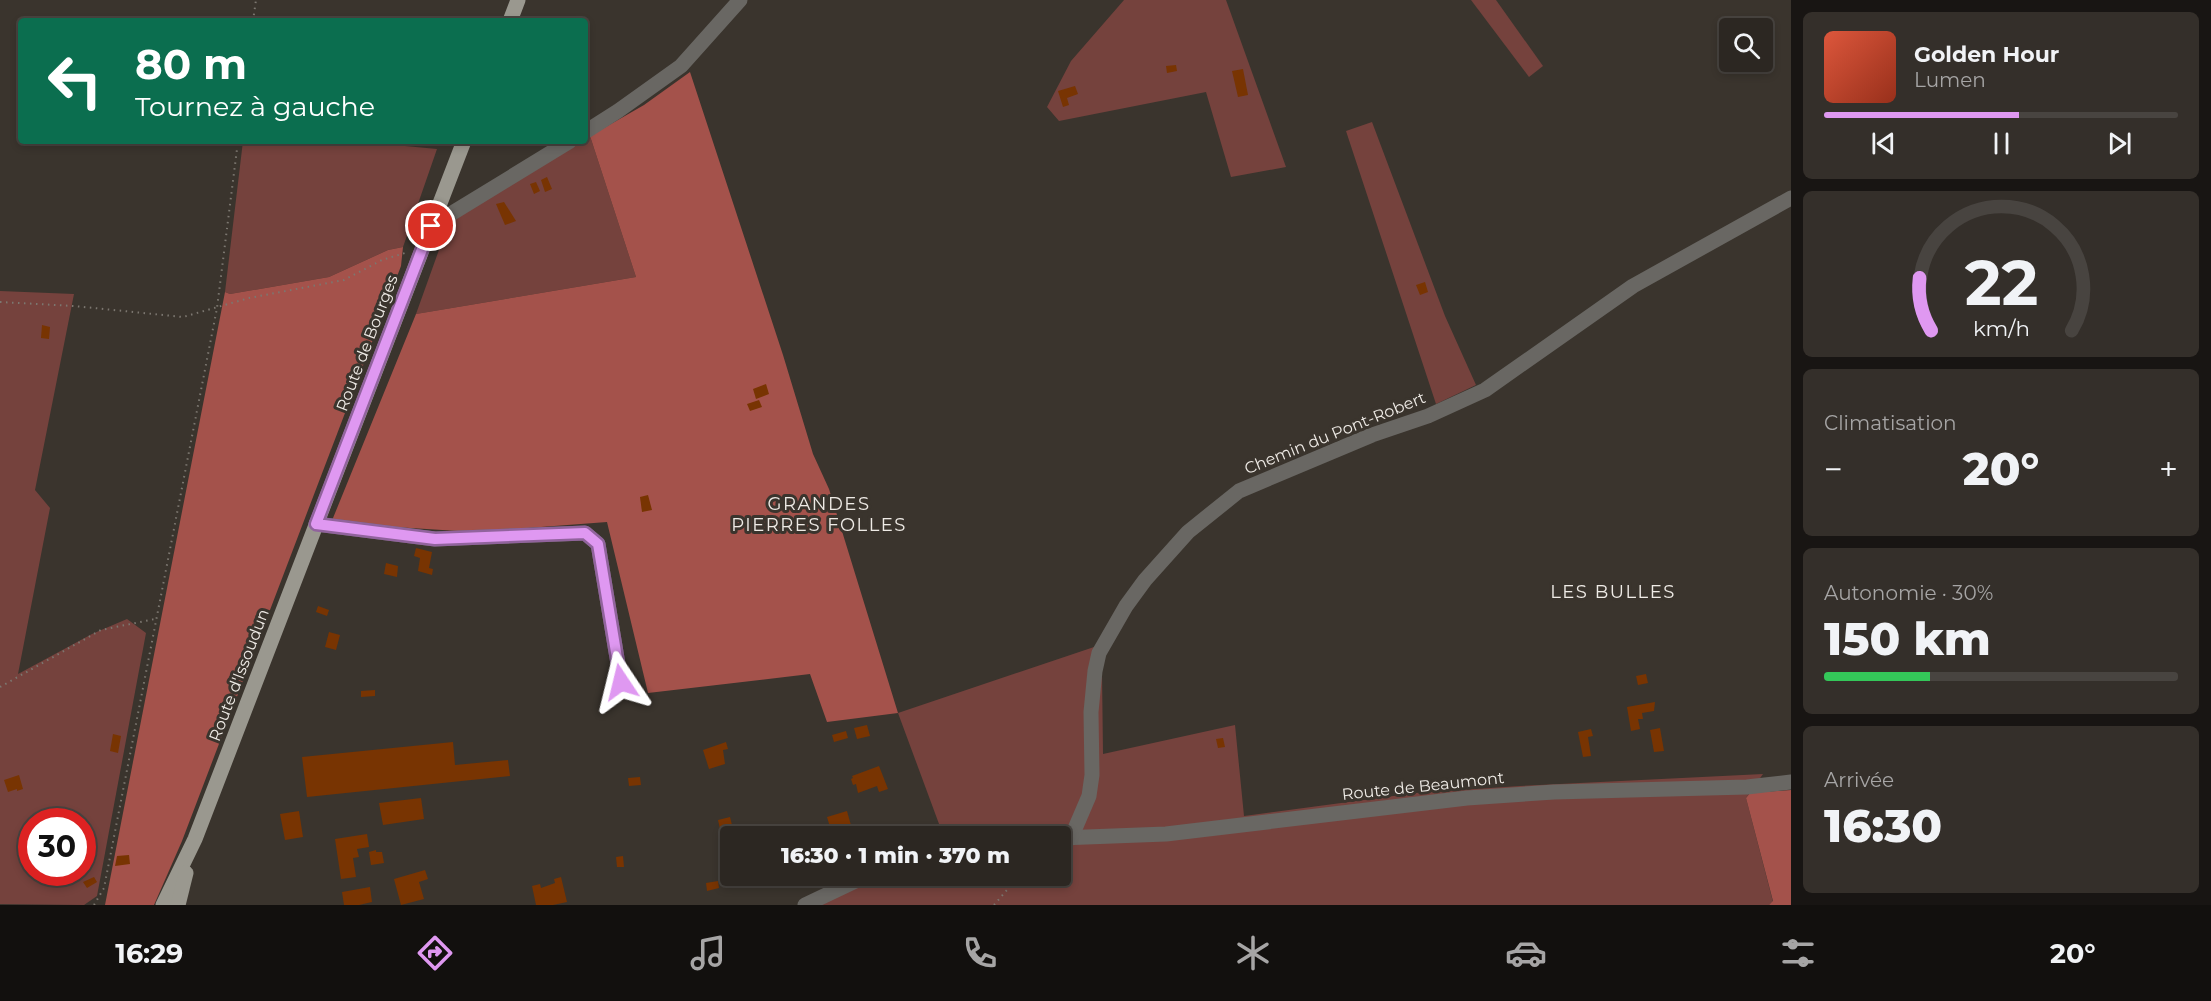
<!DOCTYPE html>
<html lang="fr">
<meta charset="utf-8">
<style>
:root{--surface:#2c2722;--page:#342f2a;--text:#f1f3f6;--muted:#a6a5a5;--line:#484440;--accent:#df98f1}
body{margin:0;font-family:Montserrat,sans-serif;background:var(--page);color:var(--text);height:100vh;display:flex;flex-direction:column;font-size:22px;white-space:nowrap}
*{box-sizing:border-box;margin:0}
p{font-size:20px;color:var(--muted)}
.icon{flex:none;width:33px;height:33px;fill:none;stroke:currentColor;stroke-width:2;stroke-linecap:round;stroke-linejoin:round}
.map{position:relative;flex:1;overflow:hidden}
.side{display:flex;flex-direction:column;gap:12px;padding:12px;background:#181513;width:420px}
.side>*{flex:none}
.guide{position:absolute;left:18px;top:18px;width:570px;height:126px;border-radius:6px;box-shadow:0 3px 9px #0003,0 0 0 2px var(--line);background:#0b6e4f;color:#fff;overflow:hidden}
.fabs{position:absolute;left:1719px;top:18px;display:grid;gap:12px}
.fabs a{display:grid;place-items:center;width:54px;height:54px;border-radius:6px;background:var(--surface);box-shadow:0 3px 9px #0003,0 0 0 2px var(--line);font-size:30px}
.speed{position:absolute;left:18px;top:808px;display:flex;gap:12px;font-size:30px;font-weight:700;text-align:center}
.speed>*{display:grid;place-content:center;width:78px;height:78px;border-radius:50%;background:var(--surface);box-shadow:0 3px 9px #0003,0 0 0 2px var(--line);line-height:1}
.speed .limit{border:9px solid #d22;background:#fff;color:#111}
.pin{position:absolute;display:grid;place-items:center;width:51px;height:51px;color:#fff;margin:-26px;border:3px solid #fff;border-radius:50%;box-shadow:0 2px 6px #0007}
.me{position:absolute;width:66px;margin:-33px;rotate:350deg;stroke-linejoin:round;filter:drop-shadow(0 0 4px #0008)}
.turn{display:flex;align-items:center;gap:21px;height:126px;padding:0 18px;font-size:27px}
.turn .icon{width:78px;height:78px;stroke-width:2.5}
.turn b{display:block;font-size:42px;line-height:51px}
.big{font-size:45px;font-weight:800;line-height:1.1}
.side .card{flex:1;display:flex;flex-direction:column;justify-content:center;gap:9px;min-width:0;padding:0 21px;border-radius:9px;background:var(--page)}
.side .dial{align-items:center;gap:0}
.dial svg{height:156px;overflow:visible;fill:none;stroke:var(--line);stroke-width:7;stroke-linecap:round;text-anchor:middle}
.dial text{fill:var(--text);stroke:none}
.song{display:flex;align-items:center;gap:18px}
.cover{width:72px;height:72px;border-radius:9px;background:linear-gradient(135deg,hsl(10 70% 55%),hsl(10 70% 35%))}
.played{height:6px;border-radius:3px;background:linear-gradient(90deg,var(--accent) 55%,var(--line) 55%)}
.keys{display:flex;justify-content:space-around;direction:ltr}
.heat{display:flex;justify-content:space-between;align-items:center;font-size:33px;direction:ltr}
.charge{height:9px;border-radius:4px;background:linear-gradient(90deg,#34c759 30%,var(--line) 0)}
.trip{position:absolute;left:720px;top:826px;width:351px;height:60px;border-radius:6px;background:var(--surface);box-shadow:0 3px 9px #0003,0 0 0 2px var(--line);font-weight:800;line-height:60px;text-align:center}
.tab-bar{display:flex;height:96px;justify-content:space-around;align-items:center;background:#12100e;color:var(--muted)}
.tab-bar .icon{width:42px;height:42px}
.tab-bar .selected{color:var(--accent)}
.tab-bar b{font-size:27px;color:var(--text)}
main{display:flex;flex:1;min-height:0}
.map>svg:first-child{display:block}
.green{fill:#75423d;fill-rule:evenodd}
.forest{fill:#a4524b}
.building{fill:#783402}
.lines{fill:none;stroke-linecap:round;stroke-linejoin:round}
.path{stroke:#7c7770;stroke-width:2;stroke-dasharray:1.5 4.5;stroke-linecap:butt}
.minor{stroke:#696763;stroke-width:15}
.major{stroke:#9a988f;stroke-width:15}
.route-casing{stroke:#91639d;stroke-width:15}
.route{stroke:#df98f1;stroke-width:10}
.labels{text-anchor:middle;dominant-baseline:central;stroke-width:6;stroke-linejoin:round;paint-order:stroke}
.street-label{font-size:16px;fill:#efebe6;stroke:#3a342d}
.neighbourhood-label{font-size:18px;letter-spacing:1.5px;fill:#efebe6;stroke:#3a342d}
</style>
<main>
<div class="map">
<svg width="1791" height="905" viewBox="0 0 1791 905">
<rect width="100%" height="100%" fill="#3a342d"/>
<g class="green">
<polygon points="1124,0 1226,0 1286,167 1231,177 1206,92 1059,121 1047,107 1071,61"/>
<polygon points="1471,0 1496,0 1543,66 1529,77"/>
<polygon points="1372,122 1445,316 1476,385 1436,404 1346,131"/>
<polygon points="590,136 636,277 416,314 449,222 581,141 585,141 585,139"/>
<polygon points="243,141 352,141 437,149 403,247 388,250 329,277 230,294 225,292"/>
<path d="M0 291 74 294 35 490 50 508 18 674 92 634 127 619 146 633 97 896 84 905 0 904ZM32 822H82V873H32Z"/>
<polygon points="1097,646 1102,673 1103,754 1235,725 1244,816 1416,793 1520,786 1763,774 1746,798 1773,902 1769,905 817,905 868,876 1060,876 1060,837 934,837 942,832 898,713"/>
</g>
<g class="forest">
<polygon points="690,72 783,355 813,454 829,489 898,713 827,722 810,674 648,693 607,522 474,532 331,523 416,314 636,277 590,136 644,105"/>
<polygon points="403,247 401,266 182,841 154,905 105,905 225,292 230,294 329,277 388,250"/>
<polygon points="1791,790 1791,905 1769,905 1773,901 1746,798 1750,793"/>
</g>
<g class="building">
<polygon points="1176,65 1177,71 1167,73 1166,66"/>
<polygon points="1243,69 1248,95 1238,97 1232,71"/>
<polygon points="1075,86 1078,94 1067,98 1069,105 1063,107 1058,91"/>
<polygon points="547,177 552,189 545,192 541,180"/>
<polygon points="536,182 540,191 534,194 530,184"/>
<polygon points="504,202 516,221 505,225 496,204"/>
<polygon points="1425,282 1428,292 1420,295 1416,285"/>
<polygon points="42,325 50,327 49,339 41,338"/>
<polygon points="766,384 769,394 756,399 753,389"/>
<polygon points="759,400 762,407 750,411 747,404"/>
<polygon points="648,495 652,510 642,512 640,497"/>
<polygon points="416,548 432,552 429,568 433,569 432,575 418,571 420,558 414,556"/>
<polygon points="386,563 398,566 397,577 384,574"/>
<polygon points="318,606 329,610 327,616 316,612"/>
<polygon points="329,632 340,635 336,650 325,647"/>
<polygon points="1646,674 1648,683 1638,685 1636,676"/>
<polygon points="375,690 375,696 361,697 361,691"/>
<polygon points="1655,702 1654,711 1642,713 1643,719 1638,719 1640,729 1631,731 1627,707"/>
<polygon points="867,725 870,736 857,739 854,728"/>
<polygon points="1660,728 1664,751 1654,752 1650,730"/>
<polygon points="1591,729 1593,736 1588,737 1591,756 1583,757 1578,732"/>
<polygon points="846,731 848,738 834,742 832,735"/>
<polygon points="113,734 121,736 118,753 110,751"/>
<polygon points="1223,738 1225,747 1218,748 1216,739"/>
<polygon points="453,742 455,765 508,760 510,776 307,797 302,757"/>
<polygon points="726,742 728,749 723,750 725,764 709,769 703,750"/>
<polygon points="879,766 888,789 879,792 877,786 858,793 856,784 853,785 851,779 853,778 852,776"/>
<polygon points="19,775 23,789 17,791 17,789 8,792 4,780"/>
<polygon points="640,777 641,785 629,786 628,778"/>
<polygon points="421,798 424,819 383,825 379,803"/>
<polygon points="299,811 303,837 285,840 280,814"/>
<polygon points="847,811 854,836 833,837 827,817"/>
<polygon points="730,817 735,837 730,837 730,851 725,852 718,820"/>
<polygon points="367,834 369,847 357,849 359,857 353,858 356,877 341,879 335,839"/>
<polygon points="376,850 376,852 382,852 384,863 371,865 369,852"/>
<polygon points="129,855 130,864 115,866 117,856"/>
<polygon points="623,856 624,867 617,867 616,857"/>
<polygon points="425,870 428,879 419,882 424,899 401,905 394,879"/>
<polygon points="94,877 97,882 87,888 83,882"/>
<polygon points="561,877 567,902 553,905 536,905 532,886 540,884 541,888 555,883 554,879"/>
<polygon points="718,881 719,888 707,891 706,883"/>
<polygon points="370,887 372,902 359,905 344,905 342,892"/>
</g>
<g class="lines">
<g class="path">
<polyline points="253,21 256,0"/>
<polyline points="0,302 74,306 183,317 249,298 344,280 382,260 405,253"/>
<polyline points="0,687 101,630 155,619"/>
<polyline points="94,905 104,888 217,308 238,141"/>
<polyline points="994,905 1019,876"/>
</g>
<g class="minor">
<polyline points="585,132 618,111 681,66 740,0"/>
<polyline points="431,226 570,141"/>
<polyline points="316,524 435,539 585,533 598,544 621,682"/>
<polyline points="1060,838 1166,834 1467,798 1554,792 1747,787 1791,782"/>
<polyline points="1071,838 1089,796 1092,775 1091,712 1095,671 1099,653 1126,606 1145,580 1188,532 1239,491 1372,435 1428,416 1485,390 1633,286 1791,198"/>
<polyline points="805,905 866,876"/>
</g>
<g class="major">
<polyline points="510,21 518,0"/>
<polyline points="163,905 195,839 464,141"/>
<polyline points="178,905 186,873"/>
</g>
</g>
<g class="lines">
<defs>
<polyline id="route" points="431,226 316,524 435,539 585,533 598,544 621,682"/>
</defs>
<use href="#route" class="route-casing"/>
<use href="#route" class="route"/>
</g>
<g class="labels">
<g class="street-label">
<text transform="translate(367 343) rotate(-69)">Route de Bourges</text>
<text transform="translate(1335 433) rotate(-22)">Chemin du Pont-Robert</text>
<text transform="translate(239 675) rotate(-69)">Route d'Issoudun</text>
<text transform="translate(1423 786) rotate(-6)">Route de Beaumont</text>
</g>
<g class="neighbourhood-label">
<text x="819" y="504">GRANDES<tspan x="819" dy="21">PIERRES FOLLES</tspan></text>
<text x="1613" y="592">LES BULLES</text>
</g>
</g>
</svg>
<div class="fabs">
<a><svg class="icon" aria-label="search" viewBox="0 0 24 24"><circle cx="10" cy="10" r="6"/><path d="M15 15l6 6"/></svg></a>
</div>
<div class="speed"><div class="limit">30</div></div>
<div class="pin" style="left:431px;top:226px;background:#d93025"><svg class="icon" aria-label="arrive" viewBox="0 0 24 24"><path d="M6 21V4h12l-3 4 3 4H6"/></svg></div>
<svg class="me" style="left:621px;top:682px" viewBox="-20 -20 40 40"><path d="M0-17L14 15 0 8-14 15z" fill="#df98f1" stroke="#fff" stroke-width="4"/></svg>
<div class="trip">16:30 · 1 min · 370 m</div>
<div class="guide">
<div class="turn"><svg class="icon" aria-label="left" viewBox="0 0 24 24"><path d="M17 20v-9H6M10 6l-5 5 5 5"/></svg><div><b>80 m</b>Tournez à gauche</div></div>
</div>
</div>
<section class="side">
<div class="card">
<div class="song"><i class="cover"></i><div><b>Golden Hour</b><p>Lumen</p></div></div>
<div class="played"></div>
<div class="keys"><svg class="icon" aria-label="previous" viewBox="0 0 24 24"><path d="M18 5L8 12l10 7zM5 5v14"/></svg><svg class="icon" aria-label="pause" viewBox="0 0 24 24"><path d="M8 5v14M16 5v14"/></svg><svg class="icon" aria-label="next" viewBox="0 0 24 24"><path d="M6 5l10 7-10 7zM19 5v14"/></svg></div>
</div>
<div class="card dial"><svg viewBox="0 0 100 80">
<path d="M14 69A42 42 0 1 1 86 69"/>
<path d="M14 69A42 42 0 0 1 8 42" stroke="#df98f1"/>
<text x="50" y="56" font-size="32" font-weight="700">22</text>
<text x="50" y="72" font-size="11">km/h</text>
</svg></div>
<div class="card"><p>Climatisation</p>
<div class="heat"><a>−</a><b class="big">20°</b><a>+</a></div>
</div>
<div class="card"><p>Autonomie · 30%</p><b class="big">150 km</b><div class="charge"></div></div>
<div class="card"><p>Arrivée</p><b class="big">16:30</b></div>
</section>
</main>
<nav class="tab-bar">
<b>16:29</b>
<svg class="icon selected" aria-label="directions" viewBox="0 0 24 24"><path d="M12 3l9 9-9 9-9-9zM9 14v-3h6M13 9l2 2-2 2"/></svg>
<svg class="icon" aria-label="music" viewBox="0 0 24 24"><path d="M9 18V5l10-2v13"/><circle cx="6" cy="18" r="3"/><circle cx="16" cy="16" r="3"/></svg>
<svg class="icon" aria-label="phone" viewBox="0 0 24 24"><path d="M5 4h4l2 5-3 2q2 4 5 5l2-3 5 2v4C11 20 4 13 5 4z"/></svg>
<svg class="icon" aria-label="climate" viewBox="0 0 24 24"><path d="M12 3v18M4 7l16 10M4 17L20 7"/></svg>
<svg class="icon" aria-label="car" viewBox="0 0 24 24"><path d="M5 17H2v-5l4-1 3-4h7l3 4 3 1v5h-3M9 17h6M6 11h13"/><circle cx="7" cy="17" r="2"/><circle cx="17" cy="17" r="2"/></svg>
<svg class="icon" aria-label="filters" viewBox="0 0 24 24"><path d="M4 7h16M4 17h16"/><circle cx="9" cy="7" r="2"/><circle cx="15" cy="17" r="2"/></svg>
<b>20°</b>
</nav>
